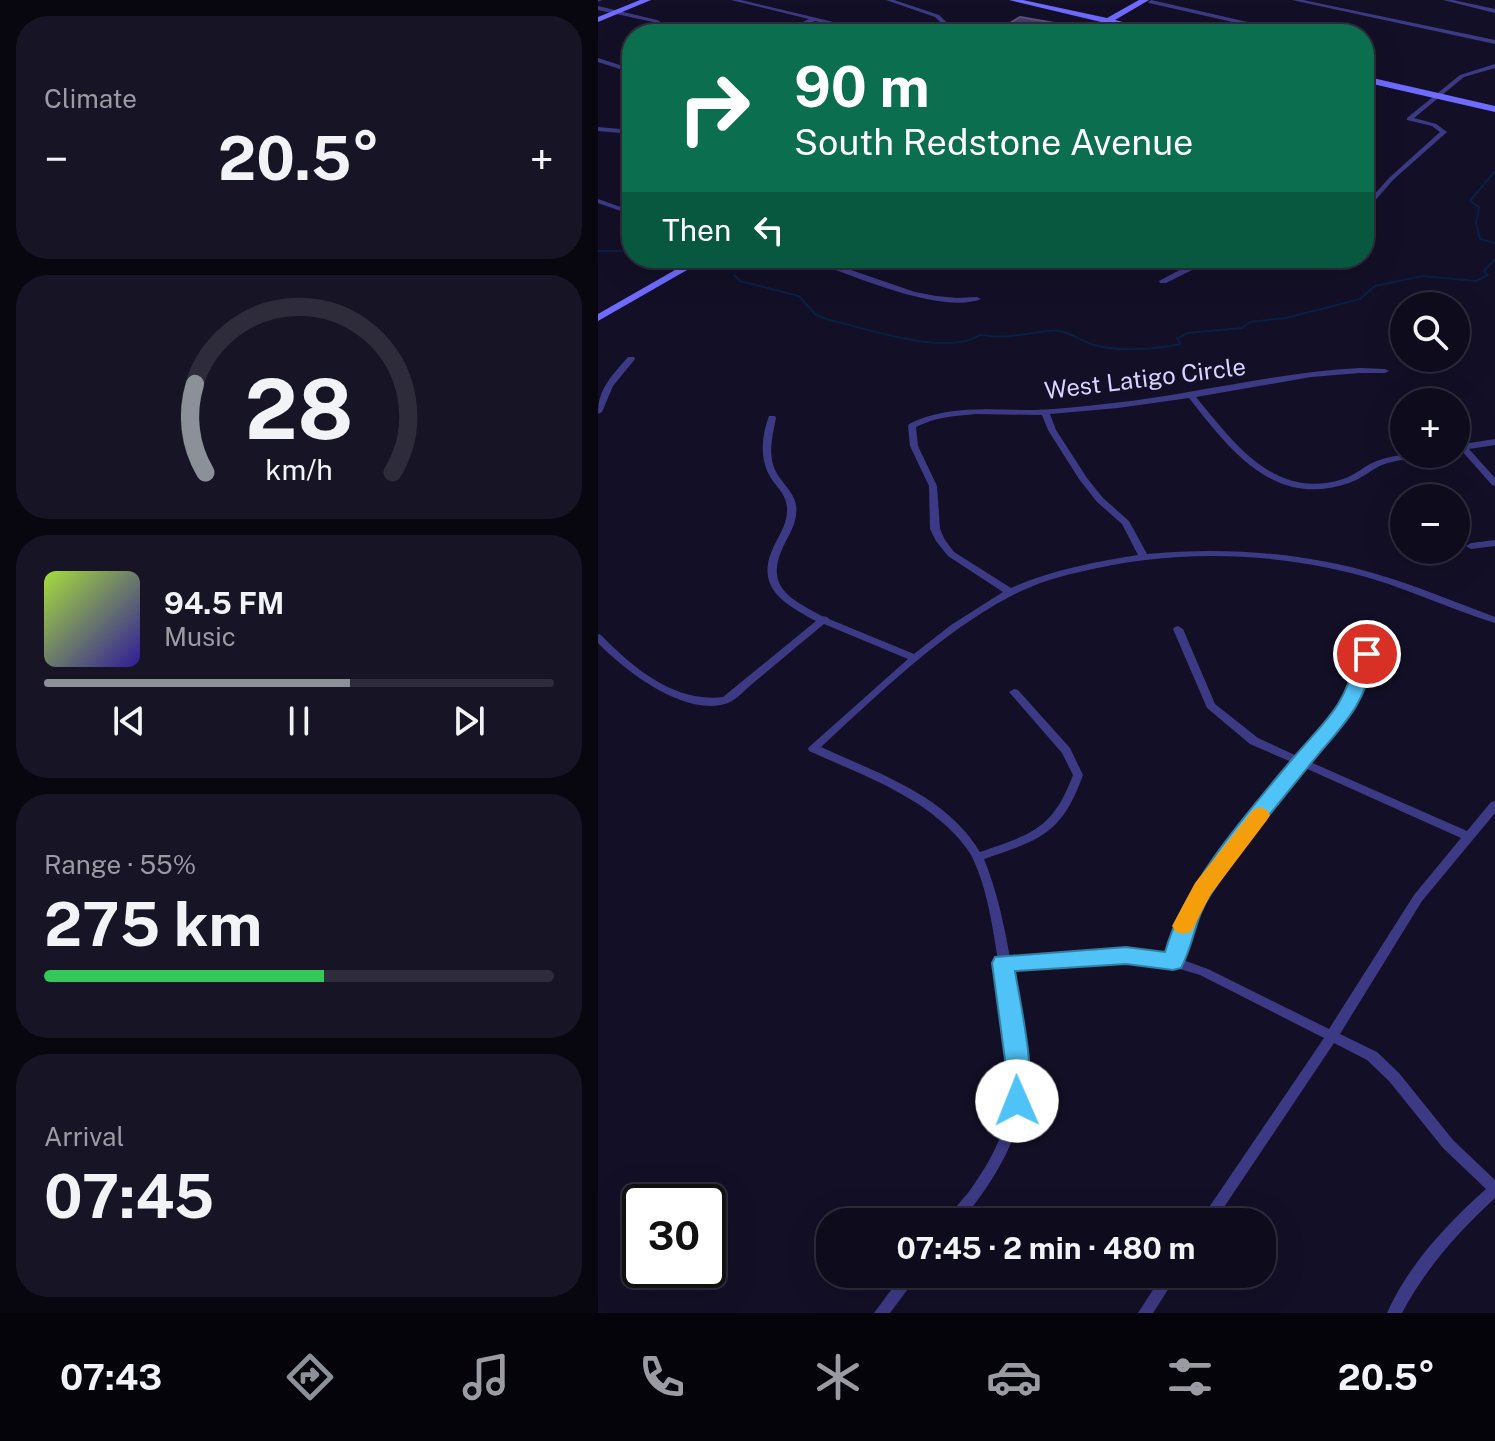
<!DOCTYPE html>
<meta charset="utf-8">
<style>
:root{--surface:#0e0b1c;--page:#171425;--text:#f1f3f6;--muted:#9b9ba3;--line:#2e2b3b;--accent:#8c9099}
body{margin:0;font-family:"Public Sans",sans-serif;background:var(--page);color:var(--text);height:100vh;display:flex;flex-direction:column;font-size:30px;white-space:nowrap}
*{box-sizing:border-box;margin:0}
p{font-size:26px;color:var(--muted)}
.icon{flex:none;width:44px;height:44px;fill:none;stroke:currentColor;stroke-width:2;stroke-linecap:round;stroke-linejoin:round}
.map{position:relative;flex:1;overflow:hidden}
.panel{display:flex;flex-direction:column;gap:16px;padding:16px;background:#08060f;width:598px}
.panel>*{flex:none}
.hud{position:absolute;left:24px;top:24px;width:752px;height:244px;border-radius:32px;box-shadow:0 8px 32px #0002,0 0 0 2px var(--line);background:#0b6e4f;color:#fff;overflow:hidden}
.fabs{position:absolute;left:792px;top:292px;display:grid;gap:16px}
.fabs a{display:grid;place-items:center;width:80px;height:80px;border-radius:50%;background:var(--surface);box-shadow:0 8px 32px #0002,0 0 0 2px var(--line);font-size:40px}
.speed{position:absolute;left:24px;top:1184px;display:flex;gap:16px;font-size:40px;font-weight:700;text-align:center}
.speed>*{display:grid;place-content:center;width:104px;height:104px;border-radius:50%;background:var(--surface);box-shadow:0 8px 32px #0002,0 0 0 2px var(--line);line-height:1}
.speed .limit{border:4px solid #111;border-radius:12px;background:#fff;color:#111}
.pin{position:absolute;display:grid;place-items:center;width:68px;height:68px;color:#fff;margin:-34px;border:4px solid #fff;border-radius:50%;box-shadow:0 2px 8px #0007}
.me{position:absolute;width:88px;margin:-44px;rotate:359deg;stroke-linejoin:round;filter:drop-shadow(0 0 6px #0008)}
.turn{display:flex;align-items:center;gap:28px;height:168px;padding:0 40px;font-size:36px}
.turn .icon{width:104px;height:104px;stroke-width:2.5}
.turn b{display:block;font-size:56px;line-height:68px}
.then{display:flex;align-items:center;height:76px;padding:0 40px;background:#0003;gap:16px;font-size:30px}
.big{font-size:60px;font-weight:700;line-height:1.1}
.panel .tile{flex:1;display:flex;flex-direction:column;justify-content:center;gap:12px;min-width:0;padding:0 28px;border-radius:32px;background:var(--page)}
.panel .dial{align-items:center;gap:0}
.dial svg{height:208px;overflow:visible;fill:none;stroke:var(--line);stroke-width:7;stroke-linecap:round;text-anchor:middle}
.dial text{fill:var(--text);stroke:none}
.song{display:flex;align-items:center;gap:24px}
.cover{width:96px;height:96px;border-radius:12px;background:linear-gradient(135deg,hsl(80 70% 55%),hsl(250 70% 35%))}
.played{height:8px;border-radius:4px;background:linear-gradient(90deg,var(--accent) 60%,var(--line) 60%)}
.keys{display:flex;justify-content:space-around;direction:ltr}
.heat{display:flex;justify-content:space-between;align-items:center;font-size:44px;direction:ltr}
.charge{height:12px;border-radius:6px;background:linear-gradient(90deg,#34c759 55%,var(--line) 0)}
.trip{position:absolute;left:218px;top:1208px;width:460px;height:80px;border-radius:32px;background:var(--surface);box-shadow:0 8px 32px #0002,0 0 0 2px var(--line);font-weight:700;line-height:80px;text-align:center}
.tabs{display:flex;height:128px;justify-content:space-around;align-items:center;background:#06040b;color:var(--muted)}
.tabs .icon{width:56px;height:56px}
.tabs .current{color:var(--accent)}
.tabs b{font-size:36px;color:var(--text)}
main{display:flex;flex:1;min-height:0}
.map>svg:first-child{display:block}
.lines{fill:none;stroke-linecap:round;stroke-linejoin:round}
.stream{stroke:#0a1f44;stroke-width:2}
.street{fill:#3d3a85;fill-rule:evenodd}
.secondary{fill:#6f6bff;fill-rule:evenodd}
.wall{fill:#312854}
.shaded-wall{fill:#1d163a}
.building{fill:#433a66;stroke:#5a527e;stroke-width:2}
.route{fill:#4fc3f7;stroke:#337fa1;stroke-width:2}
.slow{fill:#f59e0b}
.labels{text-anchor:middle;dominant-baseline:central;stroke-width:8;stroke-linejoin:round;paint-order:stroke}
.street-label{font-size:24px;fill:#d9d4ff;stroke:#130f26}
</style>
<main>
<section class="panel">
<div class="tile"><p>Climate</p>
<div class="heat"><a>−</a><b class="big">20.5°</b><a>+</a></div>
</div>
<div class="tile dial"><svg viewBox="0 0 100 80">
<path d="M14 69A42 42 0 1 1 86 69"/>
<path d="M14 69A42 42 0 0 1 10 35" stroke="#8c9099"/>
<text x="50" y="56" font-size="32" font-weight="700">28</text>
<text x="50" y="72" font-size="11">km/h</text>
</svg></div>
<div class="tile">
<div class="song"><i class="cover"></i><div><b>94.5 FM</b><p>Music</p></div></div>
<div class="played"></div>
<div class="keys"><svg class="icon" aria-label="previous" viewBox="0 0 24 24"><path d="M18 5L8 12l10 7zM5 5v14"/></svg><svg class="icon" aria-label="pause" viewBox="0 0 24 24"><path d="M8 5v14M16 5v14"/></svg><svg class="icon" aria-label="next" viewBox="0 0 24 24"><path d="M6 5l10 7-10 7zM19 5v14"/></svg></div>
</div>
<div class="tile"><p>Range · 55%</p><b class="big">275 km</b><div class="charge"></div></div>
<div class="tile"><p>Arrival</p><b class="big">07:45</b></div>
</section>
<div class="map">
<svg width="897" height="1313" viewBox="0 0 897 1313">
<rect width="100%" height="100%" fill="#130f26"/>
<g class="lines">
<g class="stream">
<polyline points="897,171 872,201 881,207 878,223 882,239 897,243"/>
<polyline points="0,251 34,251"/>
<path d="M136 275 142 281 201 296 217 314 228 319C266 328 349 357 382 335 408 339 425 334 450 331 469 328 479 340 496 345 520 352 559 349 583 344L579 339 589 333 644 328 652 322 688 318 762 299 777 286 824 276 878 281 890 275 886 271 897 259"/>
</g>
<g class="street">
<polygon points="0,0 4,0 0,2"/>
<polygon points="133,0 143,0 248,25 261,34 254,34 244,27 217,21 188,34 180,34 211,19"/>
<polygon points="288,0 296,0 341,15 361,34 355,34 337,17"/>
<polygon points="553,0 694,32 697,34 687,34 551,3 550,2"/>
<polygon points="694,0 705,0 897,40 897,44"/>
<polygon points="845,0 855,0 897,9 897,13"/>
<polygon points="0,6 59,20 87,34 79,34 55,22 0,10"/>
<polygon points="0,58 34,69 34,73 0,62"/>
<polygon points="897,64 897,68 866,77 816,118 838,124 849,132 795,180 768,211 766,212 766,206 791,178 842,132 834,126 809,120 809,118 862,75"/>
<polygon points="0,127 34,130 34,134 0,131"/>
<polygon points="0,199 34,211 34,215 0,203"/>
<path d="M207 258H218L317 292 338 296 359 298 379 297 383 299C349 313 276 284 243 272 231 267 218 264 207 258Z"/>
<polygon points="632,258 649,258 645,260 598,268 568,283 562,283 561,281 593,264"/>
<path d="M30 357H36L37 359 15 386 4 412 0 414C0 388 14 376 30 357Z"/>
<path d="M762 368 787 369 791 371 787 373H762L713 377 598 397C636 443 677 501 745 479 755 476 763 469 772 464 790 455 808 454 827 454L826 456C812 459 797 460 784 465 773 470 763 479 751 483 676 509 632 450 591 398L520 408 452 414 458 430 489 478 505 498 531 521 549 554C625 547 702 552 775 573 817 585 857 602 897 617V623C848 608 803 585 753 573 665 551 570 550 482 572 458 577 434 585 413 596 341 634 282 693 223 747 279 773 348 795 382 852 434 834 455 829 475 775L464 753 411 692 416 689 420 690 472 748 485 775C464 834 442 840 386 859 399 891 406 924 412 958L528 950 570 957 580 922 601 886 696 763 652 744 609 708 575 629 577 627 580 626 585 629 617 704 660 738 701 757 741 714 756 686 764 654 765 652H773L774 654 766 686 750 716 710 761 869 831 893 802 897 801V813L824 901 742 1034 779 1052 801 1073 855 1140 897 1180V1198C860 1232 828 1268 804 1313H789C811 1264 848 1225 888 1189L845 1148 791 1081 769 1060 736 1043 616 1222H601L726 1038 602 975 575 967 528 960 413 967C420 1005 431 1065 425 1102 418 1147 391 1187 363 1222H348C354 1211 362 1202 370 1193 383 1175 395 1156 403 1135 407 1124 411 1111 412 1099 417 1058 408 1007 401 966 395 931 390 888 373 855 370 850 366 845 362 840 323 795 264 775 211 751L210 748 310 659 226 624C202 644 178 664 154 684 147 690 138 700 130 703 88 718 27 671 0 643V634L3 635C35 668 77 703 125 697L218 621C182 602 155 585 178 542 184 531 190 520 189 507 188 496 181 489 175 481 161 462 163 437 171 416H177L178 418C174 438 168 460 182 478 188 487 196 494 198 505 200 518 194 530 188 541 165 585 188 597 224 616L229 617 231 619 316 654 353 625 405 592 350 556 338 541 332 529 331 486 312 446 310 426 311 424C350 404 394 410 436 410 463 409 489 406 515 403 598 394 679 372 762 368ZM378 414 444 415 450 430 481 479 499 502 524 524 540 555C497 562 453 570 413 588L356 552 347 540 342 529 339 486 320 446 318 427C337 417 357 416 378 414ZM705 767 863 838 816 895 731 1029 610 969 582 959 592 922 609 892Z"/>
<polygon points="897,439 897,445 871,449 897,478 897,486 894,485 863,450 858,451 858,445"/>
<polygon points="897,540 897,546 873,549 868,546 873,543"/>
<polygon points="305,1274 321,1274 292,1313 276,1313"/>
<polygon points="565,1274 580,1274 555,1313 540,1313"/>
</g>
<g class="secondary">
<polygon points="42,0 53,0 0,22 0,17"/>
<polygon points="411,0 425,0 509,18 541,0 551,0 517,20 572,34 557,34 511,24 493,34 483,34 503,22"/>
<polygon points="766,76 897,106 897,112 766,82"/>
<polygon points="98,258 110,258 0,321 0,314"/>
</g>
</g>
<polygon class="wall" points="412,23 462,28 451,34 434,34 434,32 412,27"/>
<polygon class="shaded-wall" points="462,24 462,28 451,34 446,34 446,33"/>
<g class="building">
<polygon points="422,17 462,24 446,33 434,30 437,28 412,23"/>
<polygon points="659,27 708,34 648,34"/>
</g>
<path class="route" d="M769 648 778 654C763 713 746 722 710 767 677 808 642 850 613 894 597 917 596 944 583 968L575 970 528 964 417 971C422 1002 440 1082 428 1108L419 1111 411 1108 407 1101 408 1067 394 963 397 957 528 947 567 952C586 884 650 812 696 757 731 716 745 709 760 654Z"/>
<polygon class="slow" points="662,807 669,810 672,815 669,820 613,894 593,932 585,934 578,932 574,926 597,883 655,810"/>
<g class="labels">
<g class="street-label">
<text transform="translate(547 378) rotate(-7)">West Latigo Circle</text>
</g>
</g>
</svg>
<div class="fabs">
<a><svg class="icon" aria-label="search" viewBox="0 0 24 24"><circle cx="10" cy="10" r="6"/><path d="M15 15l6 6"/></svg></a>
<a>+</a>
<a>−</a>
</div>
<div class="speed"><div class="limit">30</div></div>
<div class="pin" style="left:769px;top:654px;background:#d93025"><svg class="icon" aria-label="arrive" viewBox="0 0 24 24"><path d="M6 21V4h12l-3 4 3 4H6"/></svg></div>
<svg class="me" style="left:419px;top:1101px" viewBox="-20 -20 40 40"><circle r="19" fill="#fff"/><path d="M0-13L10 11 0 6-10 11z" fill="#4fc3f7"/></svg>
<div class="trip">07:45 · 2 min · 480 m</div>
<div class="hud">
<div class="turn"><svg class="icon" aria-label="right" viewBox="0 0 24 24"><path d="M7 20v-9h11M14 6l5 5-5 5"/></svg><div><b>90 m</b>South Redstone Avenue</div></div>
<div class="then">Then<svg class="icon" aria-label="left" viewBox="0 0 24 24"><path d="M17 20v-9H6M10 6l-5 5 5 5"/></svg></div>
</div>
</div>
</main>
<nav class="tabs">
<b>07:43</b>
<svg class="icon current" aria-label="directions" viewBox="0 0 24 24"><path d="M12 3l9 9-9 9-9-9zM9 14v-3h6M13 9l2 2-2 2"/></svg>
<svg class="icon" aria-label="music" viewBox="0 0 24 24"><path d="M9 18V5l10-2v13"/><circle cx="6" cy="18" r="3"/><circle cx="16" cy="16" r="3"/></svg>
<svg class="icon" aria-label="phone" viewBox="0 0 24 24"><path d="M5 4h4l2 5-3 2q2 4 5 5l2-3 5 2v4C11 20 4 13 5 4z"/></svg>
<svg class="icon" aria-label="climate" viewBox="0 0 24 24"><path d="M12 3v18M4 7l16 10M4 17L20 7"/></svg>
<svg class="icon" aria-label="car" viewBox="0 0 24 24"><path d="M5 17H2v-5l4-1 3-4h7l3 4 3 1v5h-3M9 17h6M6 11h13"/><circle cx="7" cy="17" r="2"/><circle cx="17" cy="17" r="2"/></svg>
<svg class="icon" aria-label="filters" viewBox="0 0 24 24"><path d="M4 7h16M4 17h16"/><circle cx="9" cy="7" r="2"/><circle cx="15" cy="17" r="2"/></svg>
<b>20.5°</b>
</nav>
